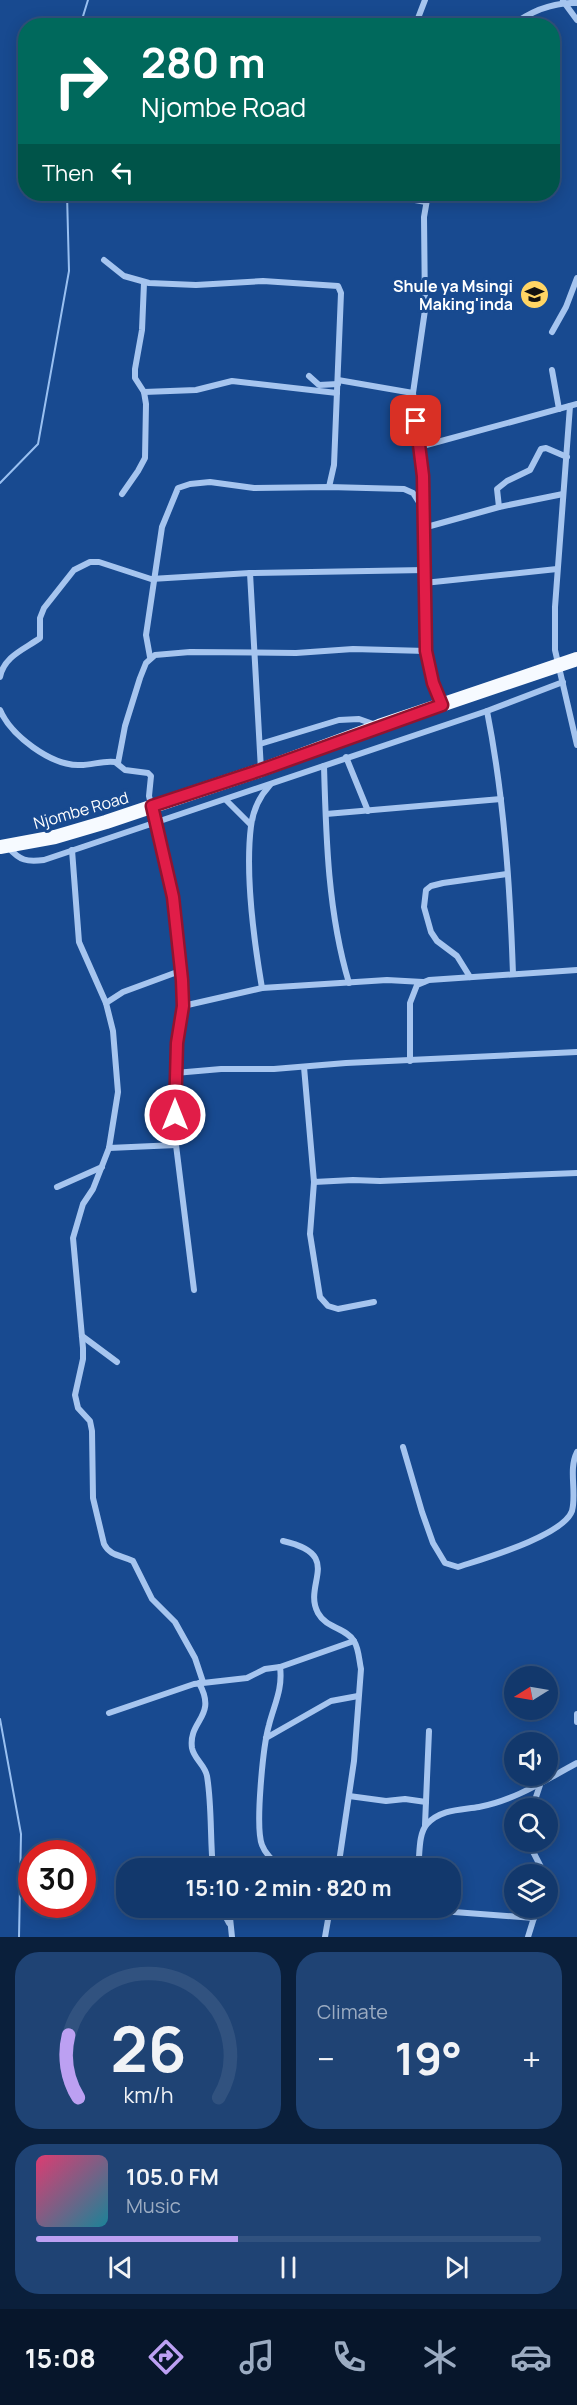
<!DOCTYPE html>
<meta charset="utf-8">
<style>
:root{--surface:#12386c;--page:#1f4374;--text:#f1f3f6;--muted:#9cacc2;--line:#31527f;--accent:#bca0f2}
body{margin:0;font-family:Manrope,sans-serif;background:var(--page);color:var(--text);height:100vh;display:flex;flex-direction:column;font-size:22px;white-space:nowrap}
*{box-sizing:border-box;margin:0}
p{font-size:20px;color:var(--muted)}
.icon{flex:none;width:33px;height:33px;fill:none;stroke:currentColor;stroke-width:2;stroke-linecap:round;stroke-linejoin:round}
.map{position:relative;height:1937px;overflow:hidden}
.sheet{display:flex;flex-direction:column;gap:15px;padding:15px;background:#0a1f3b;flex:1}
.sheet>*{flex:none}
.guide{position:absolute;left:18px;top:18px;width:542px;height:183px;border-radius:24px;box-shadow:0 3px 15px #0003,0 0 0 2px var(--line);background:#00695c;color:#fff;overflow:hidden}
.needle{width:39px;rotate:259deg}
.buttons{position:absolute;left:504px;top:1666px;display:grid;gap:12px}
.buttons a{display:grid;place-items:center;width:54px;height:54px;border-radius:50%;background:var(--surface);box-shadow:0 3px 15px #0003,0 0 0 2px var(--line);font-size:30px}
.speed{position:absolute;left:18px;top:1840px;display:flex;gap:12px;font-size:30px;font-weight:700;text-align:center}
.speed>*{display:grid;place-content:center;width:78px;height:78px;border-radius:50%;background:var(--surface);box-shadow:0 3px 15px #0003,0 0 0 2px var(--line);line-height:1}
.speed .limit{border:9px solid #d22;background:#fff;color:#111}
.pin{position:absolute;display:grid;place-items:center;width:51px;height:51px;color:#fff;margin:-26px;border-radius:12px;box-shadow:0 3px 9px #0006}
.me{position:absolute;width:66px;margin:-33px;rotate:0deg;stroke-linejoin:round;filter:drop-shadow(0 0 4px #0008)}
.turn{display:flex;align-items:center;gap:21px;height:126px;padding:0 24px;font-size:27px}
.turn .icon{width:78px;height:78px;stroke-width:2.5}
.turn b{display:block;font-size:42px;line-height:51px}
.then{display:flex;align-items:center;height:57px;padding:0 24px;background:#0003;gap:12px;font-size:22px}
.big{font-size:45px;font-weight:700;line-height:1.1}
.sheet .card{flex:1;display:flex;flex-direction:column;justify-content:center;gap:9px;min-width:0;padding:0 21px;border-radius:24px;background:var(--page)}
.sheet .dial{align-items:center;gap:0}
.dial svg{height:156px;overflow:visible;fill:none;stroke:var(--line);stroke-width:7;stroke-linecap:round;text-anchor:middle}
.dial text{fill:var(--text);stroke:none}
.song{display:flex;align-items:center;gap:18px}
.cover{width:72px;height:72px;border-radius:9px;background:linear-gradient(135deg,hsl(340 70% 55%),hsl(190 70% 35%))}
.played{height:6px;border-radius:3px;background:linear-gradient(90deg,var(--accent) 40%,var(--line) 40%)}
.keys{display:flex;justify-content:space-around;direction:ltr}
.heat{display:flex;justify-content:space-between;align-items:center;font-size:33px;direction:ltr}
.sheet .tiles{flex:1;display:grid;gap:15px;grid-template-columns:1fr 1fr}
.card:last-child{grid-column:span 2}
.trip{position:absolute;left:116px;top:1858px;width:345px;height:60px;border-radius:24px;background:var(--surface);box-shadow:0 3px 15px #0003,0 0 0 2px var(--line);font-weight:700;line-height:60px;text-align:center}
.tabs{display:flex;height:96px;justify-content:space-around;align-items:center;background:#07162b;color:var(--muted)}
.tabs .icon{width:42px;height:42px}
.tabs .on{color:var(--accent)}
.tabs b{font-size:27px;color:var(--text)}
.map>svg:first-child{display:block}
.lines{fill:none;stroke-linecap:round;stroke-linejoin:round}
.stream{stroke:#99c0f1;stroke-width:2}
.minor{stroke:#a6c5ef;stroke-width:6}
.trunk{stroke:#f6faff;stroke-width:14}
.route-casing{stroke:#92132f;stroke-width:15}
.route{stroke:#e11d48;stroke-width:10}
.labels{text-anchor:middle;dominant-baseline:central;stroke-width:6;stroke-linejoin:round;paint-order:stroke}
.poi-label{font-size:16px;font-weight:bold;fill:#fff;stroke:#184a90;text-anchor:end}
.street-label{font-size:16px;fill:#fff;stroke:#184a90}
</style>
<div class="map">
<svg width="577" height="1937" viewBox="0 0 577 1937">
<rect width="100%" height="100%" fill="#184a90"/>
<g class="lines">
<g class="stream">
<polyline points="80,26 88,0"/>
<polyline points="0,483 38,444 69,271 67,194"/>
<polyline points="0,1719 21,1834 19,1937"/>
</g>
<g class="minor">
<polyline points="563,1 577,20"/>
<polyline points="415,26 425,0"/>
<path d="M511 26C531 11 552 2 577 3"/>
<polyline points="382,194 426,202"/>
<polyline points="428,194 424,217 425,310 413,393 423,476 426,651 433,683 442,705"/>
<polyline points="104,260 124,276 149,283 196,285 263,281 338,286 341,293 334,465 329,487"/>
<polyline points="552,332 566,307 577,278"/>
<polyline points="552,370 559,409"/>
<polyline points="309,376 319,385 338,384"/>
<polyline points="338,380 413,393"/>
<polyline points="144,392 196,390 232,381 337,393"/>
<polyline points="570,406 555,607 555,650 577,745"/>
<polyline points="419,447 577,404"/>
<polyline points="122,494 138,471 145,458 146,404 144,392 135,378 135,369 142,330 144,283"/>
<polyline points="499,507 497,489 507,481 530,470 541,449 546,448 567,457"/>
<polyline points="423,528 499,507 563,494"/>
<polyline points="250,573 261,770"/>
<polyline points="424,583 557,569"/>
<polyline points="150,657 146,635 162,527 178,488 190,484 210,482 254,488 329,487 404,489 413,493 422,507"/>
<path d="M0 677C4 656 25 649 40 638V618L44 608 74 570 90 562H99L151 579 250 573 425 570"/>
<path d="M0 710C11 736 51 765 78 765 90 766 103 760 115 762L125 770 148 773 151 776 149 796 173 897 179 946 183 1006 175 1073 176 1145 194 1290"/>
<path d="M487 711C504 797 510 886 513 974"/>
<polyline points="260,744 339,720 359,719 376,725"/>
<polyline points="346,757 368,811"/>
<polyline points="118,763 125,726 140,678 146,663 155,655 190,652 296,653 353,649 426,651"/>
<path d="M324 766C326 838 328 913 349 983"/>
<polyline points="226,800 251,825"/>
<polyline points="326,814 501,799"/>
<path d="M8 847C20 861 27 862 44 860L487 711 563 682"/>
<path d="M72 850 79 942 106 1003 113 1031 118 1092 109 1148 93 1189 83 1204 73 1238 83 1348V1359L75 1395 78 1408 90 1421 92 1431 93 1498 104 1544C110 1556 121 1555 133 1561L152 1599 175 1622 195 1658 203 1682"/>
<polyline points="470,977 457,956 437,941 431,932 424,907 426,890 431,886 443,883 507,874"/>
<path d="M262 988C254 941 245 874 251 826 253 810 259 797 270 785"/>
<polyline points="106,1003 123,992 180,971"/>
<polyline points="183,1006 262,988 387,980 423,982"/>
<polyline points="410,1061 410,1003 417,985 429,980 577,970"/>
<polyline points="304,1067 314,1182 353,1180 380,1181 577,1173"/>
<polyline points="175,1073 221,1069 274,1069 346,1063 577,1052"/>
<polyline points="109,1148 176,1145"/>
<polyline points="314,1182 310,1234 320,1297 328,1306 338,1309 374,1302"/>
<polyline points="57,1187 102,1167"/>
<polyline points="82,1336 117,1362"/>
<path d="M403 1447 422 1512 433 1543 445 1563 458 1567C482 1559 563 1536 572 1511 577 1492 568 1470 577 1452"/>
<path d="M283 1541C345 1555 302 1584 318 1613 326 1628 346 1628 354 1641 359 1649 359 1660 361 1669L354 1761 338 1869"/>
<path d="M280 1667C283 1689 274 1705 269 1725 263 1746 255 1827 262 1845 266 1856 275 1862 283 1869"/>
<path d="M199 1683C218 1717 188 1720 192 1748 194 1759 205 1765 207 1776 212 1806 210 1839 213 1869"/>
<polyline points="109,1713 194,1684 247,1678 265,1669 280,1667 354,1641"/>
<polyline points="577,1714 577,1722"/>
<polyline points="266,1738 331,1701 358,1696"/>
<polyline points="349,1796 386,1801 405,1799 426,1802"/>
<polyline points="532,1809 540,1785"/>
<polyline points="425,1825 429,1731"/>
<polyline points="528,1842 542,1869 543,1875"/>
<path d="M418 1869C420 1855 418 1834 427 1824 441 1809 461 1810 479 1807 516 1800 545 1780 577 1763"/>
<polyline points="221,1908 229,1923"/>
<polyline points="229,1908 232,1937"/>
<polyline points="439,1908 454,1912 534,1918"/>
<polyline points="325,1937 330,1908"/>
<polyline points="528,1937 537,1908"/>
</g>
<polyline class="trunk" points="0,847 55,837 106,822 261,770 379,726 577,659"/>
</g>
<g class="lines">
<defs>
<polyline id="route" points="175,1115 177,1043 183,1006 182,980 173,897 152,806 261,770 442,705 433,683 426,651 423,476 416,421"/>
</defs>
<use href="#route" class="route-casing"/>
<use href="#route" class="route"/>
</g>
<defs>
<symbol id="school-disc" viewBox="-11 -11 22 22"><circle r="9.5" fill="#ffd564" stroke="#184a90"/><path d="M0-5L7-2L0 1L-7-2ZM-4 1L0 2.5L4 1V4Q0 6-4 4Z" fill="#111"/></symbol>
</defs>
<g fill-rule="evenodd">
<use href="#school-disc" x="518" y="278" width="33" height="33"/>
</g>
<g class="labels">
<g class="poi-label">
<text x="513" y="286">Shule ya Msingi<tspan x="513" dy="18">Making'inda</tspan></text>
</g>
<g class="street-label">
<text transform="translate(81 810) rotate(-16)">Njombe Road</text>
</g>
</g>
</svg>
<div class="buttons">
<a><svg class="needle" viewBox="-14 -14 28 28"><path d="M0-13l5 13h-10z" fill="#e53935"/><path d="M0 13l5-13h-10z" fill="#9cacc2"/></svg></a>
<a><svg class="icon" aria-label="sound" viewBox="0 0 24 24"><path d="M4 9h4l5-4v14l-5-4H4zM17 9q2 3 0 6"/></svg></a>
<a><svg class="icon" aria-label="search" viewBox="0 0 24 24"><circle cx="10" cy="10" r="6"/><path d="M15 15l6 6"/></svg></a>
<a><svg class="icon" aria-label="layers" viewBox="0 0 24 24"><path d="M12 4l9 5-9 5-9-5zM3 14l9 5 9-5"/></svg></a>
</div>
<div class="speed"><div class="limit">30</div></div>
<div class="pin" style="left:416px;top:421px;background:#d93025"><svg class="icon" aria-label="arrive" viewBox="0 0 24 24"><path d="M6 21V4h12l-3 4 3 4H6"/></svg></div>
<svg class="me" style="left:175px;top:1115px" viewBox="-20 -20 40 40"><circle r="17" fill="#e11d48" stroke="#fff" stroke-width="3"/><path d="M0-11L8 9 0 5-8 9z" fill="#fff"/></svg>
<div class="trip">15:10 · 2 min · 820 m</div>
<div class="guide">
<div class="turn"><svg class="icon" aria-label="right" viewBox="0 0 24 24"><path d="M7 20v-9h11M14 6l5 5-5 5"/></svg><div><b>280 m</b>Njombe Road</div></div>
<div class="then">Then<svg class="icon" aria-label="left" viewBox="0 0 24 24"><path d="M17 20v-9H6M10 6l-5 5 5 5"/></svg></div>
</div>
</div>
<section class="sheet">
<div class="tiles">
<div class="card dial"><svg viewBox="0 0 100 80">
<path d="M14 69A42 42 0 1 1 86 69"/>
<path d="M14 69A42 42 0 0 1 9 37" stroke="#bca0f2"/>
<text x="50" y="56" font-size="32" font-weight="700">26</text>
<text x="50" y="72" font-size="11">km/h</text>
</svg></div>
<div class="card"><p>Climate</p>
<div class="heat"><a>−</a><b class="big">19°</b><a>+</a></div>
</div>
<div class="card">
<div class="song"><i class="cover"></i><div><b>105.0 FM</b><p>Music</p></div></div>
<div class="played"></div>
<div class="keys"><svg class="icon" aria-label="previous" viewBox="0 0 24 24"><path d="M18 5L8 12l10 7zM5 5v14"/></svg><svg class="icon" aria-label="pause" viewBox="0 0 24 24"><path d="M8 5v14M16 5v14"/></svg><svg class="icon" aria-label="next" viewBox="0 0 24 24"><path d="M6 5l10 7-10 7zM19 5v14"/></svg></div>
</div>
</div>
</section>
<nav class="tabs">
<b>15:08</b>
<svg class="icon on" aria-label="directions" viewBox="0 0 24 24"><path d="M12 3l9 9-9 9-9-9zM9 14v-3h6M13 9l2 2-2 2"/></svg>
<svg class="icon" aria-label="music" viewBox="0 0 24 24"><path d="M9 18V5l10-2v13"/><circle cx="6" cy="18" r="3"/><circle cx="16" cy="16" r="3"/></svg>
<svg class="icon" aria-label="phone" viewBox="0 0 24 24"><path d="M5 4h4l2 5-3 2q2 4 5 5l2-3 5 2v4C11 20 4 13 5 4z"/></svg>
<svg class="icon" aria-label="climate" viewBox="0 0 24 24"><path d="M12 3v18M4 7l16 10M4 17L20 7"/></svg>
<svg class="icon" aria-label="car" viewBox="0 0 24 24"><path d="M5 17H2v-5l4-1 3-4h7l3 4 3 1v5h-3M9 17h6M6 11h13"/><circle cx="7" cy="17" r="2"/><circle cx="17" cy="17" r="2"/></svg>
</nav>
